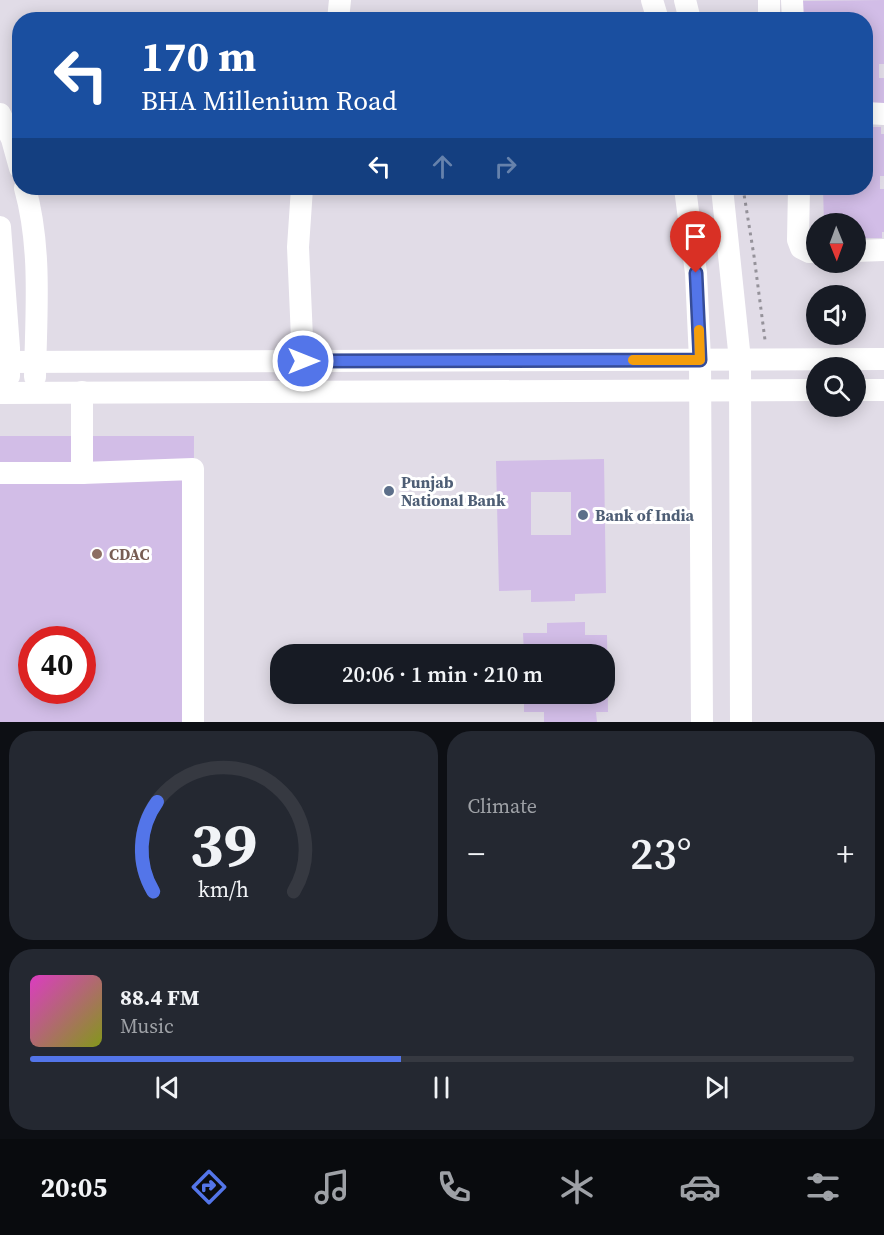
<!DOCTYPE html>
<meta charset="utf-8">
<style>
:root{--surface:#171b24;--page:#242831;--text:#f1f3f6;--muted:#9ea1a6;--line:#363941;--accent:#5375e9}
body{margin:0;font-family:"Source Serif 4",serif;background:var(--page);color:var(--text);height:100vh;display:flex;flex-direction:column;font-size:22px;white-space:nowrap}
*{box-sizing:border-box;margin:0}
p{font-size:20px;color:var(--muted)}
.icon{flex:none;width:33px;height:33px;fill:none;stroke:currentColor;stroke-width:2;stroke-linecap:round;stroke-linejoin:round}
.map{position:relative;height:722px;overflow:hidden}
.side{display:flex;flex-direction:column;gap:9px;padding:9px;background:#0d0f14;flex:1}
.side>*{flex:none}
.hud{position:absolute;left:12px;top:12px;width:861px;height:183px;border-radius:24px;box-shadow:0 3px 15px #0003;background:#1a4fa0;color:#fff;overflow:hidden}
.needle{width:39px;rotate:179deg}
.buttons{position:absolute;left:806px;top:213px;display:grid;gap:12px}
.buttons a{display:grid;place-items:center;width:60px;height:60px;border-radius:50%;background:var(--surface);box-shadow:0 3px 15px #0003;font-size:30px}
.speed{position:absolute;left:18px;top:626px;display:flex;gap:12px;font-size:30px;font-weight:700;text-align:center}
.speed>*{display:grid;place-content:center;width:78px;height:78px;border-radius:50%;background:var(--surface);box-shadow:0 3px 15px #0003;line-height:1}
.speed .limit{border:9px solid #d22;background:#fff;color:#111}
.pin{position:absolute;display:grid;place-items:center;width:51px;height:51px;color:#fff;margin:-62px -26px;border-radius:50% 50% 50% 0;rotate:-45deg;box-shadow:0 0 6px #0007}
.pin .icon{rotate:45deg}
.me{position:absolute;width:66px;margin:-33px;rotate:90deg;stroke-linejoin:round;filter:drop-shadow(0 0 4px #0008)}
.turn{display:flex;align-items:center;gap:21px;height:126px;padding:0 30px;font-size:27px}
.turn .icon{width:78px;height:78px;stroke-width:2.5}
.turn b{display:block;font-size:42px;line-height:51px}
.lanes{display:flex;align-items:center;height:57px;padding:0 30px;background:#0003;justify-content:center;gap:30px;direction:ltr}
.lanes .off{opacity:.35}
.big{font-size:45px;font-weight:600;line-height:1.1}
.side .widget{flex:1;display:flex;flex-direction:column;justify-content:center;gap:9px;min-width:0;padding:0 21px;border-radius:24px;background:var(--page)}
.side .dial{align-items:center;gap:0}
.dial svg{height:156px;overflow:visible;fill:none;stroke:var(--line);stroke-width:7;stroke-linecap:round;text-anchor:middle}
.dial text{fill:var(--text);stroke:none}
.song{display:flex;align-items:center;gap:18px}
.cover{width:72px;height:72px;border-radius:9px;background:linear-gradient(135deg,hsl(310 70% 55%),hsl(70 70% 35%))}
.played{height:6px;border-radius:3px;background:linear-gradient(90deg,var(--accent) 45%,var(--line) 45%)}
.keys{display:flex;justify-content:space-around;direction:ltr}
.heat{display:flex;justify-content:space-between;align-items:center;font-size:33px;direction:ltr}
.side .tiles{flex:1;display:grid;gap:9px;grid-template-columns:1fr 1fr}
.widget:last-child{grid-column:span 2}
.trip{position:absolute;left:270px;top:644px;width:345px;height:60px;border-radius:24px;background:var(--surface);box-shadow:0 3px 15px #0003;font-weight:600;line-height:60px;text-align:center}
.menu{display:flex;height:96px;justify-content:space-around;align-items:center;background:#090b0e;color:var(--muted)}
.menu .icon{width:42px;height:42px}
.menu .active{color:var(--accent)}
.menu b{font-size:27px;color:var(--text)}
.map>svg:first-child{display:block}
.building{fill:#d2bde7;fill-rule:evenodd}
.lines{fill:none;stroke-linecap:round;stroke-linejoin:round}
.path{stroke:#95929a;stroke-width:3;stroke-dasharray:3 4.5;stroke-linecap:butt}
.minor{stroke:#fff;stroke-width:22}
.route-casing{stroke:#364c97;stroke-width:15}
.route{stroke:#5375e9;stroke-width:10}
.slow{stroke:#f59e0b;stroke-width:10}
.service-dot{fill:#5c6f8a;stroke:#fff;stroke-width:2}
.education-dot{fill:#8d6e63;stroke:#fff;stroke-width:2}
.labels{text-anchor:middle;dominant-baseline:central;stroke-width:6;stroke-linejoin:round;paint-order:stroke}
.service-label{font-size:16px;font-weight:bold;fill:#4e5e75;stroke:#fff;text-anchor:start}
.education-label{font-size:16px;font-weight:bold;fill:#785e54;stroke:#fff;text-anchor:start}
</style>
<div class="map">
<svg width="884" height="722" viewBox="0 0 884 722">
<rect width="100%" height="100%" fill="#e1dce7"/>
<g class="building">
<polygon points="884,0 884,64 879,64 879,78 884,78 884,106 866,106 866,20 803,20 803,1"/>
<polygon points="866,127 881,127 881,134 884,134 884,176 880,176 880,189 884,189 884,232 882,232 882,238 865,238 865,233 855,233 855,224 824,224 823,188 866,188"/>
<path d="M0 436H194L193 722H0ZM32 639H82V690H32Z"/>
<path d="M604 459 606 593 575 594V601L531 602V590L499 591 496 461ZM531 492H571V535H531Z"/>
<polygon points="585,622 585,635 607,635 608,712 596,712 597,722 544,722 544,712 524,712 524,693 604,693 604,654 524,654 523,633 547,633 547,623"/>
</g>
<g class="lines">
<polyline class="path" points="743,188 754,256 765,340"/>
<g class="minor">
<polyline points="652,0 658,20"/>
<polyline points="685,0 690,20"/>
<polyline points="769,0 769,20"/>
<polyline points="792,0 793,20"/>
<polyline points="338,20 340,0"/>
<polyline points="866,113 884,114"/>
<polyline points="0,114 12,139 20,168"/>
<path d="M25 188C42 249 36 314 35 377"/>
<polyline points="302,188 298,247 303,361"/>
<polyline points="685,188 696,273 700,360 702,722"/>
<polyline points="722,188 740,360 741,722"/>
<polyline points="799,188 798,240 801,248 809,252 816,251"/>
<polyline points="0,227 9,348 9,376"/>
<polyline points="855,251 884,250"/>
<polyline points="0,362 884,359"/>
<polyline points="855,390 884,390"/>
<polyline points="82,392 82,473"/>
<polyline points="0,393 816,390"/>
<polyline points="0,473 82,473 193,469 193,722"/>
</g>
</g>
<g class="lines">
<defs>
<polyline id="route" points="303,361 700,360 696,273"/>
</defs>
<use href="#route" class="route-casing"/>
<use href="#route" class="route"/>
<polyline class="slow" points="633,360 700,360 699,330"/>
</g>
<g class="service-dot">
<circle cx="389" cy="491" r="6"/>
<circle cx="583" cy="515" r="6"/>
</g>
<circle class="education-dot" cx="97" cy="554" r="6"/>
<g class="labels">
<g class="service-label">
<text x="401" y="482">Punjab<tspan x="401" dy="18">National Bank</tspan></text>
<text x="595" y="515">Bank of India</text>
</g>
<g class="education-label">
<text x="109" y="554">CDAC</text>
</g>
</g>
</svg>
<div class="buttons">
<a><svg class="needle" viewBox="-14 -14 28 28"><path d="M0-13l5 13h-10z" fill="#e53935"/><path d="M0 13l5-13h-10z" fill="#9ea1a6"/></svg></a>
<a><svg class="icon" aria-label="sound" viewBox="0 0 24 24"><path d="M4 9h4l5-4v14l-5-4H4zM17 9q2 3 0 6"/></svg></a>
<a><svg class="icon" aria-label="search" viewBox="0 0 24 24"><circle cx="10" cy="10" r="6"/><path d="M15 15l6 6"/></svg></a>
</div>
<div class="speed"><div class="limit">40</div></div>
<div class="pin" style="left:696px;top:273px;background:#d93025"><svg class="icon" aria-label="arrive" viewBox="0 0 24 24"><path d="M6 21V4h12l-3 4 3 4H6"/></svg></div>
<svg class="me" style="left:303px;top:361px" viewBox="-20 -20 40 40"><circle r="17" fill="#5375e9" stroke="#fff" stroke-width="3"/><path d="M0-11L8 9 0 5-8 9z" fill="#fff"/></svg>
<div class="trip">20:06 · 1 min · 210 m</div>
<div class="hud">
<div class="turn"><svg class="icon" aria-label="left" viewBox="0 0 24 24"><path d="M17 20v-9H6M10 6l-5 5 5 5"/></svg><div><b>170 m</b>BHA Millenium Road</div></div>
<div class="lanes"><svg class="icon" aria-label="left" viewBox="0 0 24 24"><path d="M17 20v-9H6M10 6l-5 5 5 5"/></svg><svg class="icon off" aria-label="ahead" viewBox="0 0 24 24"><path d="M12 20V5M6 11l6-6 6 6"/></svg><svg class="icon off" aria-label="right" viewBox="0 0 24 24"><path d="M7 20v-9h11M14 6l5 5-5 5"/></svg></div>
</div>
</div>
<section class="side">
<div class="tiles">
<div class="widget dial"><svg viewBox="0 0 100 80">
<path d="M14 69A42 42 0 1 1 86 69"/>
<path d="M14 69A42 42 0 0 1 16 23" stroke="#5375e9"/>
<text x="50" y="56" font-size="32" font-weight="700">39</text>
<text x="50" y="72" font-size="11">km/h</text>
</svg></div>
<div class="widget"><p>Climate</p>
<div class="heat"><a>−</a><b class="big">23°</b><a>+</a></div>
</div>
<div class="widget">
<div class="song"><i class="cover"></i><div><b>88.4 FM</b><p>Music</p></div></div>
<div class="played"></div>
<div class="keys"><svg class="icon" aria-label="previous" viewBox="0 0 24 24"><path d="M18 5L8 12l10 7zM5 5v14"/></svg><svg class="icon" aria-label="pause" viewBox="0 0 24 24"><path d="M8 5v14M16 5v14"/></svg><svg class="icon" aria-label="next" viewBox="0 0 24 24"><path d="M6 5l10 7-10 7zM19 5v14"/></svg></div>
</div>
</div>
</section>
<nav class="menu">
<b>20:05</b>
<svg class="icon active" aria-label="directions" viewBox="0 0 24 24"><path d="M12 3l9 9-9 9-9-9zM9 14v-3h6M13 9l2 2-2 2"/></svg>
<svg class="icon" aria-label="music" viewBox="0 0 24 24"><path d="M9 18V5l10-2v13"/><circle cx="6" cy="18" r="3"/><circle cx="16" cy="16" r="3"/></svg>
<svg class="icon" aria-label="phone" viewBox="0 0 24 24"><path d="M5 4h4l2 5-3 2q2 4 5 5l2-3 5 2v4C11 20 4 13 5 4z"/></svg>
<svg class="icon" aria-label="climate" viewBox="0 0 24 24"><path d="M12 3v18M4 7l16 10M4 17L20 7"/></svg>
<svg class="icon" aria-label="car" viewBox="0 0 24 24"><path d="M5 17H2v-5l4-1 3-4h7l3 4 3 1v5h-3M9 17h6M6 11h13"/><circle cx="7" cy="17" r="2"/><circle cx="17" cy="17" r="2"/></svg>
<svg class="icon" aria-label="filters" viewBox="0 0 24 24"><path d="M4 7h16M4 17h16"/><circle cx="9" cy="7" r="2"/><circle cx="15" cy="17" r="2"/></svg>
</nav>
